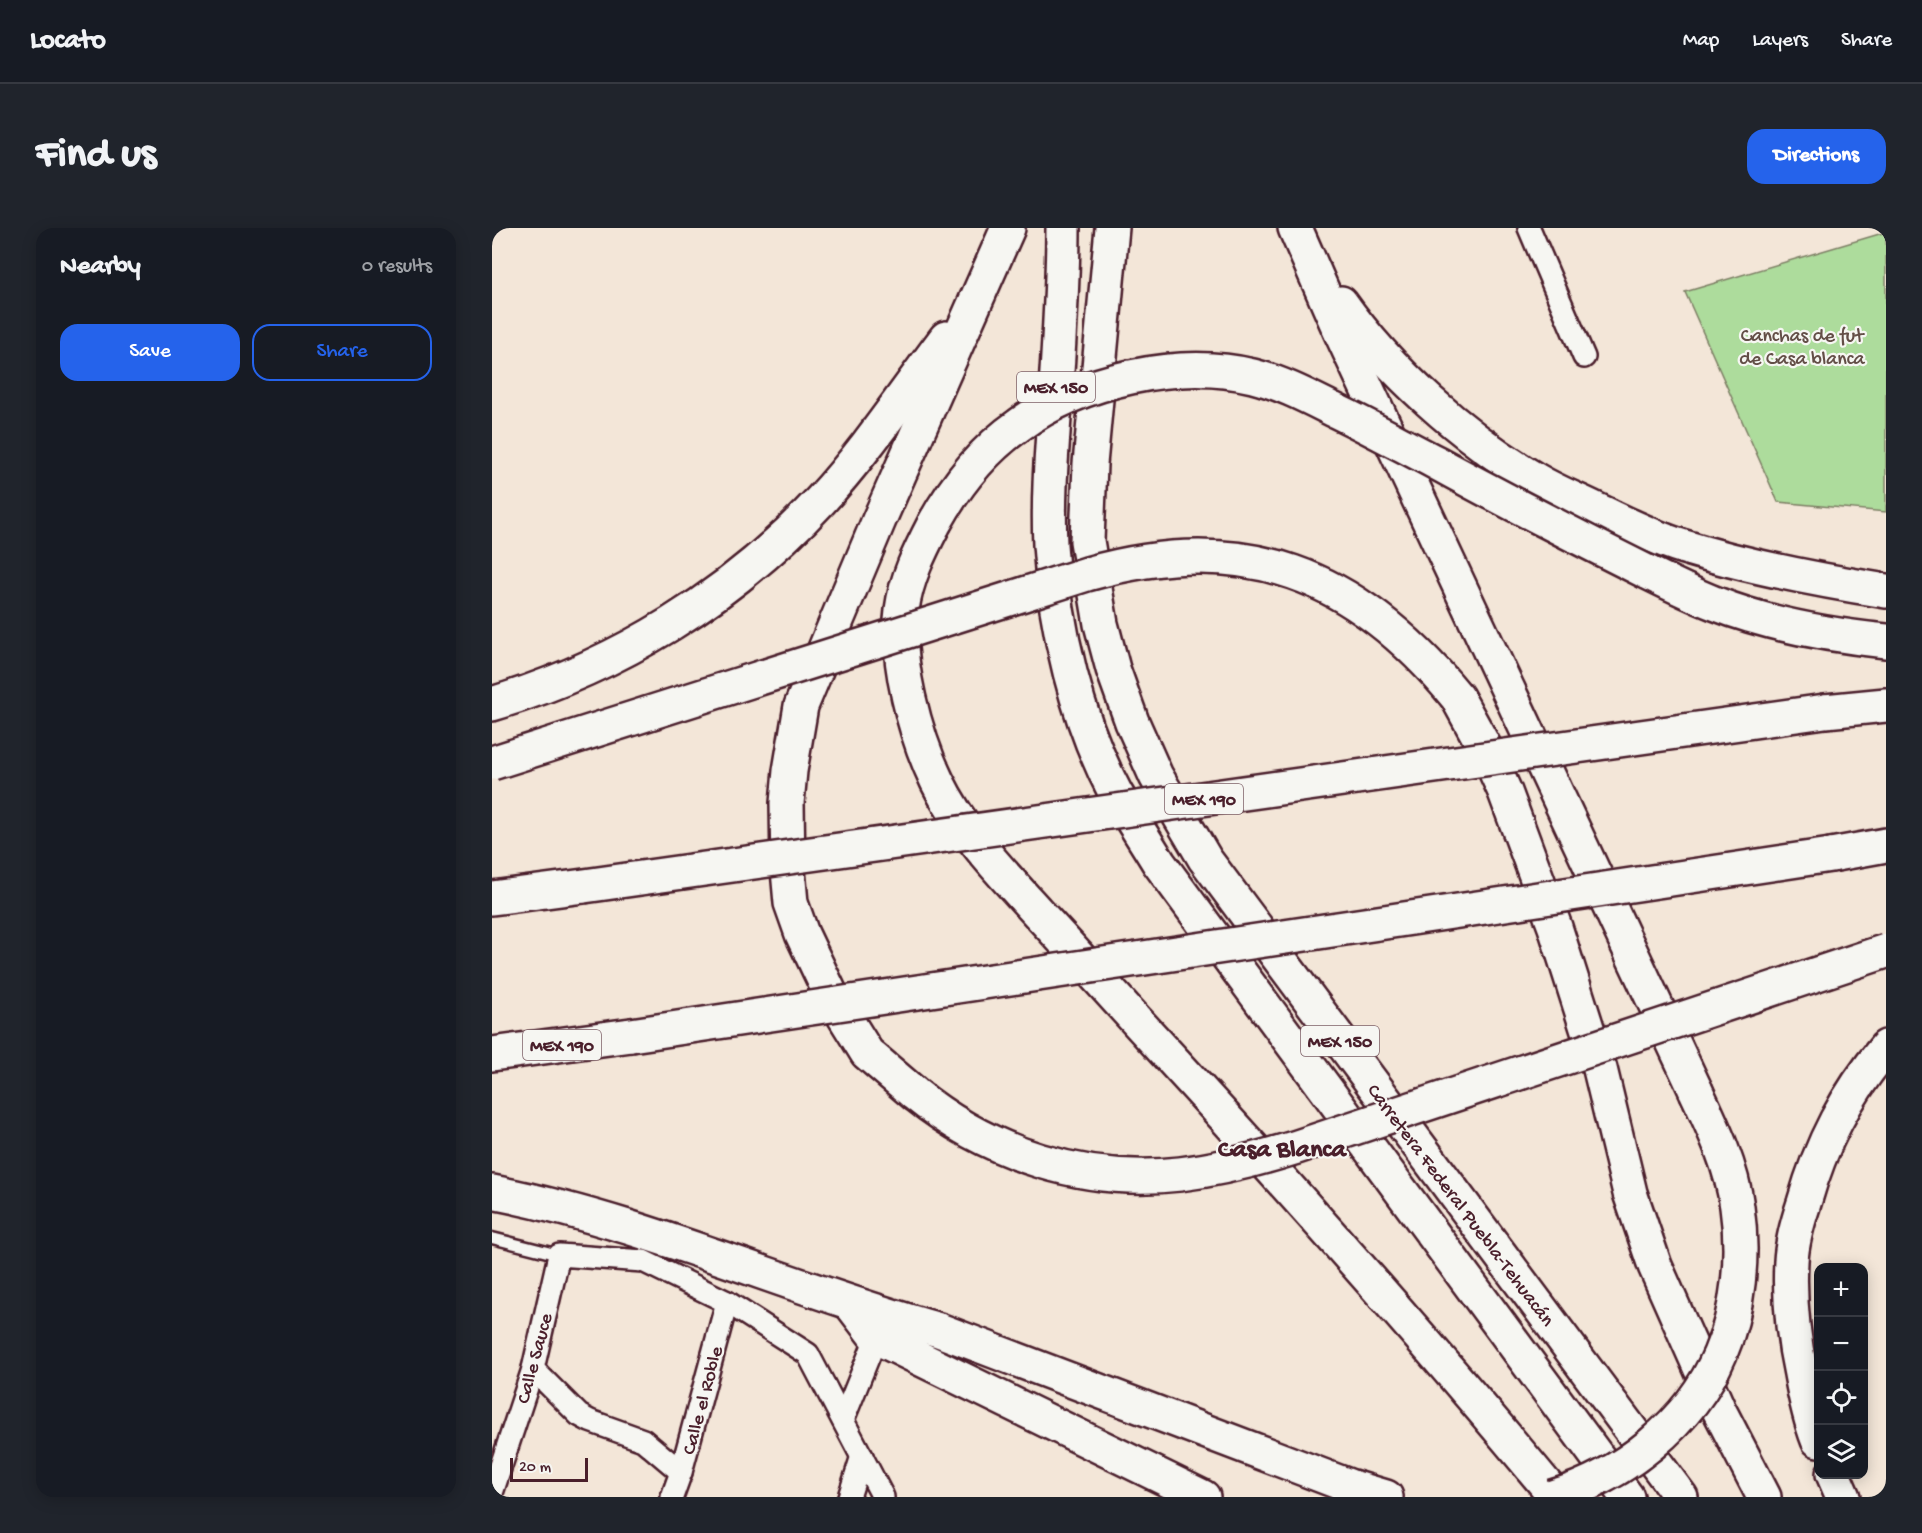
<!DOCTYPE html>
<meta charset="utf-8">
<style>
:root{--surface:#171b24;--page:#20242c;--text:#f1f3f6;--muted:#9ea1a6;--line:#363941;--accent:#2563eb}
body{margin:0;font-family:"Gochi Hand",sans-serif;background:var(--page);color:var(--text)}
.controls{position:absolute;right:18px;bottom:18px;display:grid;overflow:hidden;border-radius:12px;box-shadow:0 3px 15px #0003}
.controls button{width:54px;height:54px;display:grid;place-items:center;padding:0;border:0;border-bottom:2px solid var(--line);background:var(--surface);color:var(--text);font:30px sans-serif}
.scale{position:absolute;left:18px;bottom:15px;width:78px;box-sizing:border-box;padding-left:6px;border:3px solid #4a1f2b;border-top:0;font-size:16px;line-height:21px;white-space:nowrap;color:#4a1f2b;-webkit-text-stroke:4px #f6f6f2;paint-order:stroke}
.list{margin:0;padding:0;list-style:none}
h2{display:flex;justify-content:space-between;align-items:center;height:78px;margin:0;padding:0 24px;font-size:26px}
h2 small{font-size:20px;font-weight:400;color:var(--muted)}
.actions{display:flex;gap:12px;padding:18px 24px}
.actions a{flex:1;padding:14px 0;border:2px solid var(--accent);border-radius:18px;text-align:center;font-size:21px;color:var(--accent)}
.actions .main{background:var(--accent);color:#fff}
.icon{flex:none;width:33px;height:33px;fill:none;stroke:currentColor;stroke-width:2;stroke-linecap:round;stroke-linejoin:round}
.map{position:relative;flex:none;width:1394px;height:1269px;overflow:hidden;border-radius:18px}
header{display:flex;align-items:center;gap:36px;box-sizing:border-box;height:84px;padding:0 30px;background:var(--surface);border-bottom:2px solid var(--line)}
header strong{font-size:28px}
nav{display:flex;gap:33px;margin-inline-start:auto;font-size:21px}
.intro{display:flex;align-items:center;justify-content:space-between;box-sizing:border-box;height:144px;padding:0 36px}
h1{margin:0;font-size:42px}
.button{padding:15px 27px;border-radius:18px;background:var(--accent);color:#fff;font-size:21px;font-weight:700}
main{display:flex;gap:36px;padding:0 36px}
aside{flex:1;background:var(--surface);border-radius:18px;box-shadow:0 3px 15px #0003}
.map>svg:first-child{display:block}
.green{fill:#addc9c;stroke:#7c7e64;stroke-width:1.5}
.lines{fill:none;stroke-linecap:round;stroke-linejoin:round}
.service-casing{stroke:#4a1f2b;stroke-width:15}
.minor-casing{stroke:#4a1f2b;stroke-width:26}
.primary-casing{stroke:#4a1f2b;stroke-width:38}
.trunk-casing{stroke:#4a1f2b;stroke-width:38}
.service{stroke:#f6f6f2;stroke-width:10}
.minor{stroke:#f6f6f2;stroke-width:21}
.primary{stroke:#f6f6f2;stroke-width:33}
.trunk{stroke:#f6f6f2;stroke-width:33}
.trunk-bridge-casing{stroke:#4a1f2b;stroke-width:38;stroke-linecap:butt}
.trunk-bridge{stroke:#f6f6f2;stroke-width:33}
.labels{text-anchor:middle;stroke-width:4.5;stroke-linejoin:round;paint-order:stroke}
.shield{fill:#f6f6f2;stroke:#7e6067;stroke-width:1.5}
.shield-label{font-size:18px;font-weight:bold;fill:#4a1f2b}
.park-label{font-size:20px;fill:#634e47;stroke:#f6f6f2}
.street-label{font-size:20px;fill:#4a1f2b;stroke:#f6f6f2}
.district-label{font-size:26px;font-weight:bold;fill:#4a1f2b;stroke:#f6f6f2}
</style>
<header>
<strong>Locato</strong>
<nav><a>Map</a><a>Layers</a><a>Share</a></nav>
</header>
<div class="intro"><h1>Find us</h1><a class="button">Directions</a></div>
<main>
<aside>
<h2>Nearby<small>0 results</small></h2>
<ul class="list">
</ul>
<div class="actions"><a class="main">Save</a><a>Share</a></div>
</aside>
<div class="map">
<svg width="1394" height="1269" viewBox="0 0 1394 1269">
<rect width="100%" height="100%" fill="#f3e6d8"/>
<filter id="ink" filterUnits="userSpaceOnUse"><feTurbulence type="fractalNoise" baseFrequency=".0167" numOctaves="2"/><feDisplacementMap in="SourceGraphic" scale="12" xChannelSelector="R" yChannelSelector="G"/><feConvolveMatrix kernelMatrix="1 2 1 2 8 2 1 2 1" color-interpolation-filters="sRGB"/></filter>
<g filter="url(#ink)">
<path class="green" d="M1394 4V284L1286 274 1193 64Z"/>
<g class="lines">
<g class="service-casing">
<path id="service" d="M0 1010 67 1027"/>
</g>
<g class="minor-casing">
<g id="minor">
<path d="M1037 0 1092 129"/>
<path d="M41 1141 87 1187 98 1193 151 1212 189 1244"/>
<path d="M351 1192 389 1098"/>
<path d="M0 1265 41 1141 67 1027 151 1033 235 1074 316 1126 391 1269"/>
<path d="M180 1269 189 1244 235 1074"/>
<path d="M357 1269 370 1228"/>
</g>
</g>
<g class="primary-casing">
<g id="primary">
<path d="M571 0C571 64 566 127 562 190 559 232 556 275 558 317 563 400 585 493 624 566 638 589 653 612 667 635L1135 1269"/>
<path d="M620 0 598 236 595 313 609 396 621 441 640 494 664 548 713 631 1189 1269"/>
<path d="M358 1075 384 1109 711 1269"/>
<path d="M1326 1212C1318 1191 1313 1168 1309 1146 1301 1109 1297 1070 1299 1033 1300 1013 1306 993 1312 975 1329 915 1354 867 1394 819"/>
<path d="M1341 1246 1351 1269"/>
</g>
</g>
<g class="trunk-casing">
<g id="trunk">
<path d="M803 0 848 103 1204 863"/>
<path d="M849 75C898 144 971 209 1044 252 1064 264 1085 272 1105 282 1133 295 1160 309 1189 318 1256 339 1325 352 1394 363"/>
<path d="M442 296C428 323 414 351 410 382 403 433 423 507 445 553 470 605 511 646 549 688 588 730 626 773 665 815 801 963 936 1114 1064 1269"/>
<path d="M1155 344C1177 355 1199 366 1222 375 1277 397 1336 407 1394 413"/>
<path d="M965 469 993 520 1013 564 1063 699 1108 841 1138 965 1163 1038 1227 1182 1272 1269"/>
<path d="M0 476C126 438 239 369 329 272 375 222 413 164 454 110"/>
<path d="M1333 483 1394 477"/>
<path d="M1339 627 1394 617"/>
<path d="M0 670 92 658"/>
<path d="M0 826 139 807"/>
<path d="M423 866 375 825 339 767 310 706 299 675 296 642 295 575 298 543 309 478 387 292 516 0"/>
<path d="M0 964C154 994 297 1060 447 1102L857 1258 894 1269"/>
</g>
</g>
<use href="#service" class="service"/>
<use href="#minor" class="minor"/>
<use href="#primary" class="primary"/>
<use href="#trunk" class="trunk"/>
<g class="trunk-bridge-casing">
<g id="trunk-bridge">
<path d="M442 296C463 258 491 222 527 197 588 152 687 130 761 148 789 155 814 168 840 181 876 198 910 217 945 235 1014 273 1085 309 1155 344"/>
<path d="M0 535 595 346C752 301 863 345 965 469"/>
<path d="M92 658 1333 483"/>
<path d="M139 807 1339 627"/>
<path d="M423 866C497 926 593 957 688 946 728 941 767 931 805 919L1394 723"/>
<path d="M1060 1269C1130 1249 1199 1195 1228 1126 1247 1082 1252 1026 1245 979 1240 939 1221 899 1204 863"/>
</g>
</g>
<use href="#trunk-bridge" class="trunk-bridge"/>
</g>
</g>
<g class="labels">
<g class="shield">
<rect x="525" y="144" width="78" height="30" rx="4.5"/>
<rect x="673" y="556" width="78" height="30" rx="4.5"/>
<rect x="809" y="798" width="78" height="30" rx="4.5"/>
<rect x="31" y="802" width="78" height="30" rx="4.5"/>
</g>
<g class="shield-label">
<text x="564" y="165">MEX 150</text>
<text x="712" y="577">MEX 190</text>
<text x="848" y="819">MEX 150</text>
<text x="70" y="823">MEX 190</text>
</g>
<g class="park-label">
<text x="1310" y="113">Canchas de fut<tspan x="1310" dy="23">de Casa blanca</tspan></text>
</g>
<g class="street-label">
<text transform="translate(970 976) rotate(53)" y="7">Carretera Federal Puebla-Tehuacán</text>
<text transform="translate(41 1130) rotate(-75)" y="7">Calle Sauce</text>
<text transform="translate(209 1172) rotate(-75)" y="7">Calle el Roble</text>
</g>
<g class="district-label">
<text x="790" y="928">Casa Blanca</text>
</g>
</g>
</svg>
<div class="controls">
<button>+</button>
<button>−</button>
<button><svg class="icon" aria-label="locate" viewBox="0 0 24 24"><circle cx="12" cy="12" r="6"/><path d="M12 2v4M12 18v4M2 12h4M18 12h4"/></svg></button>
<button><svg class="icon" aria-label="layers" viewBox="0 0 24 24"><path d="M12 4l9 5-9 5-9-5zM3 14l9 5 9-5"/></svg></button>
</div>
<div class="scale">20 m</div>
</div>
</main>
